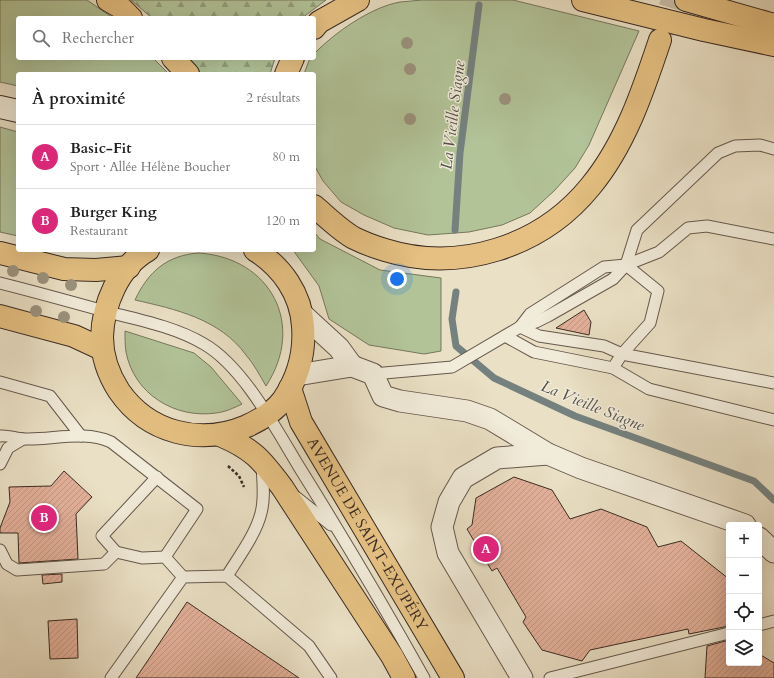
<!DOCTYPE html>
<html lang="fr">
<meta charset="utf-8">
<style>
:root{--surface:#fff;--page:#f2f2f2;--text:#222;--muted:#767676;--line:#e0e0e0;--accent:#db2777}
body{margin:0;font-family:Cardo,serif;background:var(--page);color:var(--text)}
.controls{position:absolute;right:12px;bottom:12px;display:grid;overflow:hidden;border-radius:4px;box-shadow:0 4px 16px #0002}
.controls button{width:36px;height:36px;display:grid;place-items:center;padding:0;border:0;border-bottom:1px solid var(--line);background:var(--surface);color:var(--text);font:20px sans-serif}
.you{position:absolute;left:397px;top:279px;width:14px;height:14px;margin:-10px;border:3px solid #fff;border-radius:50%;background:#1a73e8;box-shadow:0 0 0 6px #1a73e833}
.badge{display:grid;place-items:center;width:26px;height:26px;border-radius:50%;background:var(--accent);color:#fff;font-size:13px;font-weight:700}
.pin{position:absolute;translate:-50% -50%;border:2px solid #fff;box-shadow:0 1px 4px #0006}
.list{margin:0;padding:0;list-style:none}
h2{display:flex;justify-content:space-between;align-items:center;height:52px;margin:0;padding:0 16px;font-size:17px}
h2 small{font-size:13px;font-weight:400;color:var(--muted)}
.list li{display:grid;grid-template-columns:26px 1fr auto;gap:12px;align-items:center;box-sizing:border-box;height:64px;padding:0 16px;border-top:1px solid var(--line)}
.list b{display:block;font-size:15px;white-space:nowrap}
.list p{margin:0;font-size:13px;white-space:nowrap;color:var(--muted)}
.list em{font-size:13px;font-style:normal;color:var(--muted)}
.icon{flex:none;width:22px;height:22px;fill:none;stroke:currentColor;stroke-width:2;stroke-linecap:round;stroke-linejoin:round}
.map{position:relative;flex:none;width:774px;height:678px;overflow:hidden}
.search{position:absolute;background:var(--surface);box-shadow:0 4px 16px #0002;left:16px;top:16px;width:300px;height:44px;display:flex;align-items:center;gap:10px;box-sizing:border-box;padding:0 14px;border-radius:4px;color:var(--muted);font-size:15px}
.panel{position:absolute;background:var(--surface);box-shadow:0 4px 16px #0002;left:16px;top:72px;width:300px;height:180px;border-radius:4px}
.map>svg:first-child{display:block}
.green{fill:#b2c398;stroke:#76775e}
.forest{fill:url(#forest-firs);stroke:#76775e}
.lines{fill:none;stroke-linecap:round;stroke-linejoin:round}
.stream{stroke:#74817f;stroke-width:7}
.building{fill:url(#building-hatch);stroke:#3a2b23}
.highway-tunnel{stroke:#c7bca5;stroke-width:22;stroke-dasharray:22 11;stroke-linecap:butt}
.lane-casing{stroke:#66584c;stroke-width:13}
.street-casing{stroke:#66584c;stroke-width:23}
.secondary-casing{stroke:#3a2b23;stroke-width:24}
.primary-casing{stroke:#3a2b23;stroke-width:24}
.highway-casing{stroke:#3a2b23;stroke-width:24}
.path{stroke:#3a2b23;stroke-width:2.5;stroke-dasharray:3 2;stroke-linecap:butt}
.lane{stroke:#f1ebd9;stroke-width:11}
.street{stroke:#f1ebd9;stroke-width:21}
.secondary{stroke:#f1ebd9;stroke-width:22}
.primary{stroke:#e5c082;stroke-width:22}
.highway{stroke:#e5c082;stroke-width:22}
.tree{fill:#9a917c}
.labels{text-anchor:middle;stroke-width:3;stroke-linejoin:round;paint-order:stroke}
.street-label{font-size:15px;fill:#3a2b23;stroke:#f1ebd9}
.water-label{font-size:16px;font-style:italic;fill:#524f4a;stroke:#f1ebd9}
</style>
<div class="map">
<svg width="774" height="678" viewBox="0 0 774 678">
<defs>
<pattern id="forest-firs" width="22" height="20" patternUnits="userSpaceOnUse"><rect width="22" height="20" fill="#b2c398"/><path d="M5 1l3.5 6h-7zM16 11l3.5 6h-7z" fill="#929f7c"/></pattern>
<pattern id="building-hatch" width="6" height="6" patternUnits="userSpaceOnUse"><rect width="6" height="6" fill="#e4b19b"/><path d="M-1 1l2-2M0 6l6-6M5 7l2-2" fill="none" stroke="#c49885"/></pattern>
</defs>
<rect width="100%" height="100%" fill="#eae0c5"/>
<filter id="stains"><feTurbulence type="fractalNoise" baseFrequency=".005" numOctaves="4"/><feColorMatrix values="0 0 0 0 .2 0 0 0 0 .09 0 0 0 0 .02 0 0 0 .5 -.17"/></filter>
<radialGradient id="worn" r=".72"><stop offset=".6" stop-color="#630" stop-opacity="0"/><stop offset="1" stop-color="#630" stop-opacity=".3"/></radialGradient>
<g class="green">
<path d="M0 0H87L113 18H18V58H153L169 74H18V86L0 82Z"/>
<path d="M422 0H513L639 31 589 145 575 168 554 191 530 213 502 225 469 232 428 235 394 228 364 215 341 202 323 181 314 165V74H304L310 58H314V54C334 33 371 7 400 2 407 1 415 1 422 0Z"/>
<path d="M0 127 18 132V236L0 232Z"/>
<path d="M314 232 320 239 380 270 441 278V351L424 354 369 345 329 319 319 286 293 250H314Z"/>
<path d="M199 253C271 258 306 325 266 386 260 376 254 364 246 355 220 319 175 309 135 300 148 272 167 255 199 253Z"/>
<path d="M125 331 194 353 211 367 242 404C234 408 225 412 216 413 175 419 134 394 126 352 125 345 125 338 125 331Z"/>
</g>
<g class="forest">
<path d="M131 0H326L302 18H152Z"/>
<path d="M188 58H275L270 74H201Z"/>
</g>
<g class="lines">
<g class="stream">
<path d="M455 230 460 153 479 5"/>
<path d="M456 292 452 319 456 346 494 378 575 416 754 481 774 500"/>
</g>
</g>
<g class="building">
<path d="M584 310 591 322 589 335 556 328Z"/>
<path d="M64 471 92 497 76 514 78 559 19 563 18 533H0V528L10 502 9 487 51 486Z"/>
<path d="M514 477 552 490 570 519 601 509 647 527 658 547 681 541 729 579V626L689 634 688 629 590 650 582 661 542 650 523 622 526 617 497 568 492 571 467 529 472 525 476 498Z"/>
<path d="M62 574V582L43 584 42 575Z"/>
<path d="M187 602 299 678H136Z"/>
<path d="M77 619 78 658 50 659 48 621Z"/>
<path d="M729 640V663H759V654L774 663V678H705L707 646Z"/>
</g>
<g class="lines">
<path class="highway-tunnel" d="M660 39 672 0"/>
<g class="lane-casing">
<g id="lane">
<path d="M0 283C36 292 72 302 108 312 140 320 175 327 204 344 244 367 277 431 301 470 344 539 385 608 424 678"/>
<path d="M520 327 530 314 604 267 626 265 659 252 688 228 707 226 774 239"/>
<path d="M520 327 539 336 604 346 622 354 774 383"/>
<path d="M505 336 534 352 613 368 649 389 774 420"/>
<path d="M613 368 622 354 650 323 658 291 626 265"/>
<path d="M373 374 452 367 520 327 536 322 548 316 613 279 626 265 637 230 718 153 735 146 760 145 774 149"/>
<path d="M0 382 50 396 81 436"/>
<path d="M0 436C9 435 16 439 25 439 53 440 84 430 111 442L197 509 165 557 183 577"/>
<path d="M0 464 8 448 23 439"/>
<path d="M157 477 102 536 116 552 142 558 165 557"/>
<path d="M296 497 331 525"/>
<path d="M0 550 7 564 17 570 104 564 116 552"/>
<path d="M227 576C238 558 256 534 261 513 265 498 263 482 262 467"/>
<path d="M759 625 774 621"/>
<path d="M111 678 183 577 227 576 309 646 331 678"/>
<path d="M550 678 729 633"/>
</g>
</g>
<g class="street-casing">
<g id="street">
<path d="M302 314 339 348 352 366"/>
<path d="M352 366 373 374 383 396 400 401 467 411 490 419 548 454 581 468 745 525"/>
<path d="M297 375 352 366"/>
<path d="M759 538 774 552"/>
<path d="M522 678 448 553 442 527 449 502 463 478 497 458 548 454"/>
</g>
</g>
<g class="secondary-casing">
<path id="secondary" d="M0 107 18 111"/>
</g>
<g class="primary-casing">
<g id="primary">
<path d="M148 250C118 267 103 305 102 337 102 357 108 374 119 391 148 433 200 446 247 426 260 420 274 412 283 400 298 378 305 352 303 326 301 294 282 267 255 250"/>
<path d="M0 253 64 269 96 270 129 267"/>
<path d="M0 316 74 336 102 349"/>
<path id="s1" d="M290 388 301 422 453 678"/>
<path d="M220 435C253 449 261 459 282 487L392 656 404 678"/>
</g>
</g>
<g class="highway-casing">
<g id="highway">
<path d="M108 0 120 7 131 18"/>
<path d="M583 0 704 30 774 45"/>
<path d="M686 0 774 25"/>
<path d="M314 28 319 22 358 0"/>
<path d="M173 58 188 74"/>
<path d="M286 74 293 58"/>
<path d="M314 206C327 217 340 230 354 238 364 243 375 247 385 250 459 273 541 247 590 187 625 145 643 91 660 40"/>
</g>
</g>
<path class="path" d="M228 466 239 476 244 487"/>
<use href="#lane" class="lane"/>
<use href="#street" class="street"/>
<use href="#secondary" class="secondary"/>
<use href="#primary" class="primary"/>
<use href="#highway" class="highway"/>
</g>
<g class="tree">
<circle cx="407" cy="43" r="6"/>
<circle cx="410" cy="69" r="6"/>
<circle cx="505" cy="99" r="6"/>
<circle cx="410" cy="119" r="6"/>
<circle cx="13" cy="271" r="6"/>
<circle cx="43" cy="278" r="6"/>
<circle cx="71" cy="285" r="6"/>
<circle cx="36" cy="311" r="6"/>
<circle cx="64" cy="317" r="6"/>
</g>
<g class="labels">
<g class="street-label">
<text dy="5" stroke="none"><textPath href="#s1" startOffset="166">AVENUE DE SAINT-EXUPÉRY</textPath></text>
</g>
<g class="water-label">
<text transform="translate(452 115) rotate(-83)" y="6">La Vieille Siagne</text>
<text transform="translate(593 405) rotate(22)" y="6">La Vieille Siagne</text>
</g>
</g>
<rect width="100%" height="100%" filter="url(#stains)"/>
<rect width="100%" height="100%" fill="url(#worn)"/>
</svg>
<div class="controls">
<button>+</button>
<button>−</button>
<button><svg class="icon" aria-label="locate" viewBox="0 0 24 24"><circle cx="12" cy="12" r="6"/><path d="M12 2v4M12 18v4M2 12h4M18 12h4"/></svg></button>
<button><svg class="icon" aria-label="layers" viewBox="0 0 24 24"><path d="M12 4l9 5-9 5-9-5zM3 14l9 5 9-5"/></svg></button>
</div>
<div class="you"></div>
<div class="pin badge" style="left:486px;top:549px">A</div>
<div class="pin badge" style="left:44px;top:518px">B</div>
<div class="search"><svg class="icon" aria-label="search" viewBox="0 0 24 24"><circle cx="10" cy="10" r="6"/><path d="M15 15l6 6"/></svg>Rechercher</div>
<section class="panel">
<h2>À proximité<small>2 résultats</small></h2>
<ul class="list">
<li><span class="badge">A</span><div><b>Basic-Fit</b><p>Sport · Allée Hélène Boucher</p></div><em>80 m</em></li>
<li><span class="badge">B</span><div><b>Burger King</b><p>Restaurant</p></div><em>120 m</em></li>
</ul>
</section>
</div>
